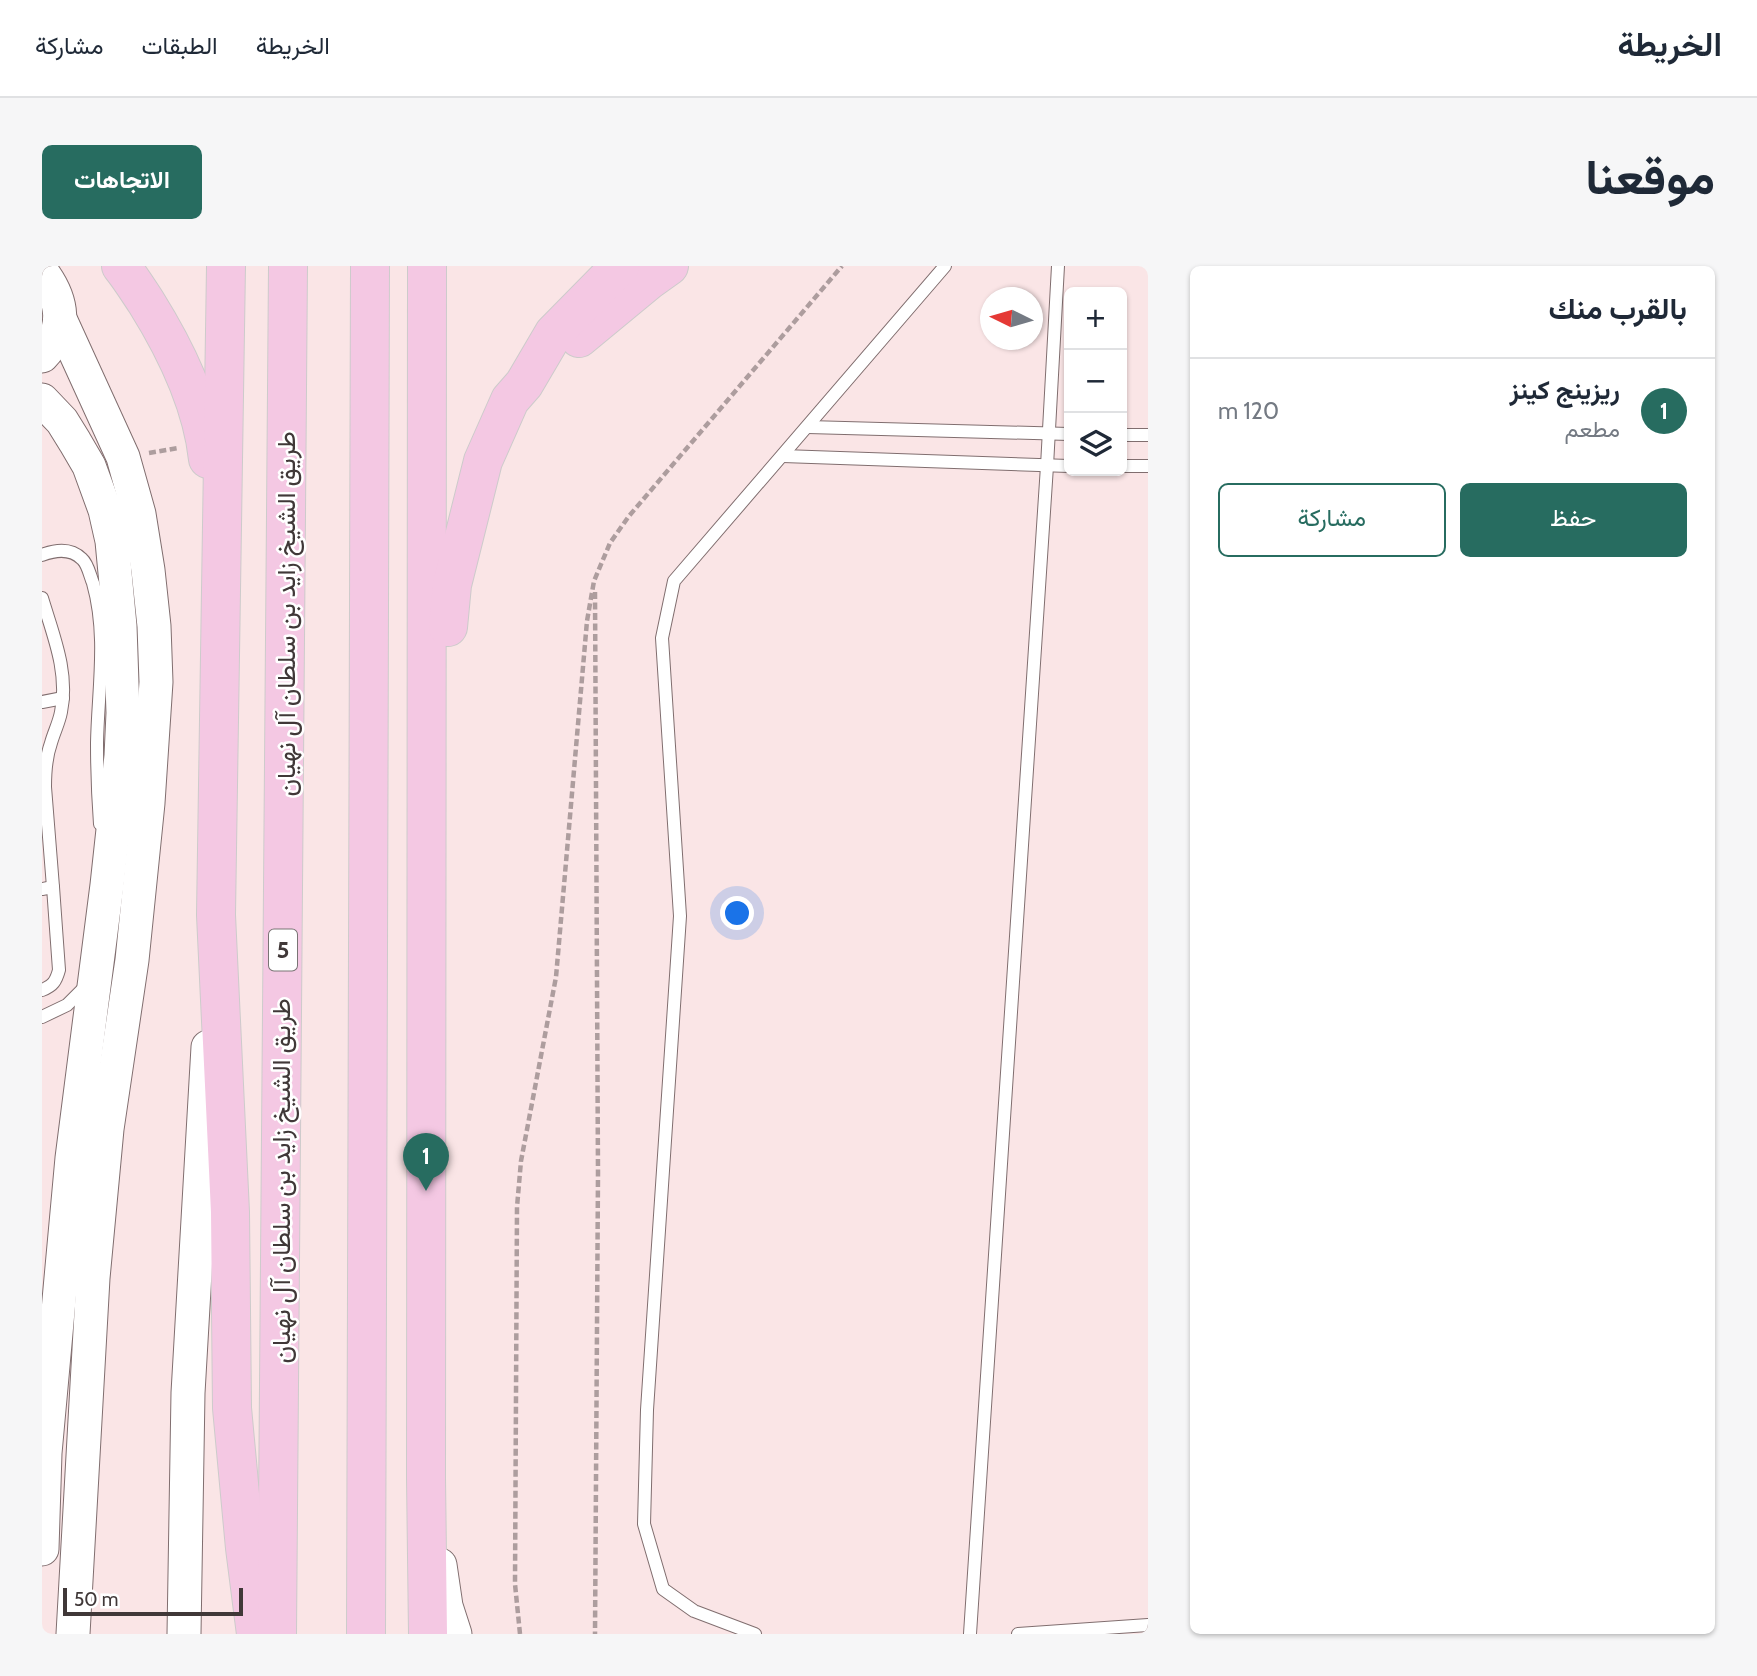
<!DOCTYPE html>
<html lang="ar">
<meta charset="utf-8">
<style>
:root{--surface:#fff;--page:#f6f6f7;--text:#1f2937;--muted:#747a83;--line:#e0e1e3;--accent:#276c60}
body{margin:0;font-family:Cabin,Vazirmatn,sans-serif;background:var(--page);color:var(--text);direction:rtl}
.controls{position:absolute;right:21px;top:21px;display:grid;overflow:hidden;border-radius:10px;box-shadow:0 2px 5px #0004}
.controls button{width:63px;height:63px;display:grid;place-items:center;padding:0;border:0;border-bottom:2px solid var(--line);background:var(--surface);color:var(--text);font:35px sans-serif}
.compass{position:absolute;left:938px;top:21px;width:63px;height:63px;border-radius:50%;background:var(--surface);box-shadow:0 2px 5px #0004;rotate:275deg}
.scale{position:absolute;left:21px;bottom:18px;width:180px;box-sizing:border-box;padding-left:7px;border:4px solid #403838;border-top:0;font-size:19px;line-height:24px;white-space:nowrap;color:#403838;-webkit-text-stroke:5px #fff;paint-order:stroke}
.you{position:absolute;left:696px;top:648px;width:24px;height:24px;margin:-18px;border:5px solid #fff;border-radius:50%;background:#1a73e8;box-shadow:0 0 0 10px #1a73e833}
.badge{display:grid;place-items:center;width:46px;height:46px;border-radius:50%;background:var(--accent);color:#fff;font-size:23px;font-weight:700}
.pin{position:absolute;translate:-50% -58px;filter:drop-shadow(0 2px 4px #0008)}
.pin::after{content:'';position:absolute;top:37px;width:24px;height:21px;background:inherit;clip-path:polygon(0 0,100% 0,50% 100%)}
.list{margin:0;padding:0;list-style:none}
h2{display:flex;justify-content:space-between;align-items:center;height:91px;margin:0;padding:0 28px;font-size:30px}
h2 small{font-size:23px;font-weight:400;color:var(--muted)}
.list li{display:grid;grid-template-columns:46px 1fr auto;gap:21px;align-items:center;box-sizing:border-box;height:105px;padding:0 28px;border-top:2px solid var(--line)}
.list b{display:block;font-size:26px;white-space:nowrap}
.list p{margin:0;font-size:23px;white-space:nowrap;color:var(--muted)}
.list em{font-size:23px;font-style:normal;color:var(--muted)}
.actions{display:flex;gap:14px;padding:21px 28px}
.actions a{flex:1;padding:16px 0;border:2px solid var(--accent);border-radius:10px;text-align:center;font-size:24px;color:var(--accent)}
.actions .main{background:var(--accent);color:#fff}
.icon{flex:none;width:38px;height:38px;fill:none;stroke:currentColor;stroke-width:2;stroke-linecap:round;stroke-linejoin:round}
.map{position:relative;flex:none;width:1106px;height:1368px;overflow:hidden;direction:ltr;border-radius:10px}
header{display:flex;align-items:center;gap:42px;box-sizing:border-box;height:98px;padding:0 35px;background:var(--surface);border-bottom:2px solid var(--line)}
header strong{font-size:33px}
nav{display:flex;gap:38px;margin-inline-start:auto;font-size:24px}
.intro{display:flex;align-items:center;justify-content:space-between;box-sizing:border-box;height:168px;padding:0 42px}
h1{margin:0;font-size:49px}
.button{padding:18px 32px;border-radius:10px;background:var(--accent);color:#fff;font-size:24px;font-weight:700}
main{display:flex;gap:42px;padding:0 42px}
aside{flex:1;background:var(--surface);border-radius:10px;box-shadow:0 2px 5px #0004}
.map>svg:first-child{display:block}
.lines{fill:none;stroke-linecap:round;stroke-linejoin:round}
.lane-casing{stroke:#806e6f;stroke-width:14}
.secondary-casing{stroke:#806e6f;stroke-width:35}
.highway-casing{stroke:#cdcbcb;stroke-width:40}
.path{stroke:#ad9d9e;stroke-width:4.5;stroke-dasharray:7 3.5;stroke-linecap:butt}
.lane{stroke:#fff;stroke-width:12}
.secondary{stroke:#fff;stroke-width:33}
.highway{stroke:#f4c8e3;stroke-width:38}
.labels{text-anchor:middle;stroke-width:5;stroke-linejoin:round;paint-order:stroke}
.shield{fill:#fff;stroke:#797474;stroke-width:2}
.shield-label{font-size:24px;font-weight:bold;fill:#403838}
.street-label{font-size:26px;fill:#403838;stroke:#fff}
</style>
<header>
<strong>الخريطة</strong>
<nav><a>الخريطة</a><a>الطبقات</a><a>مشاركة</a></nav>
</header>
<div class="intro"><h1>موقعنا</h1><a class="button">الاتجاهات</a></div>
<main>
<aside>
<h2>بالقرب منك<small></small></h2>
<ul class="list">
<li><span class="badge">1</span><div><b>ريزينج كينز</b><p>مطعم</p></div><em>120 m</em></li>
</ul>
<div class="actions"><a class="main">حفظ</a><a>مشاركة</a></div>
</aside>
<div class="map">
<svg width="1106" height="1368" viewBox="0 0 1106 1368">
<rect width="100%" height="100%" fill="#fae5e6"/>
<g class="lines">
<g class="lane-casing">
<g id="lane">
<path d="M766 161 1027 168"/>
<path d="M1080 169H1106"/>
<path d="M741 190 1027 200"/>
<path d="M1080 200H1106"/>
<path d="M0 289C13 284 29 282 40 293 46 298 48 310 51 317 66 370 56 424 55 477 55 504 56 531 58 558"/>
<path d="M0 332C11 369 27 406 19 446 17 457 12 466 9 477 4 491 3 506 3 521L11 621"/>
<path d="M0 436 21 432"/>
<path d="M0 623 11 621 17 704C14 715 11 720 0 724"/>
<path d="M0 751 25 739 43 721"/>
<path d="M713 1368 652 1345 621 1323 602 1258 605 1144 638 650 620 372 632 315 903 0"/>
<path d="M928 1368 1005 200 1016 0"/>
<path d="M976 1368 1106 1359"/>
</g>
</g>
<g class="secondary-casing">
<g id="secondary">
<path d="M0 6C21 34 26 63 0 90"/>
<path d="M18 53 81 191 97 248 106 304 112 360 114 416 106 537 90 694 65 863 51 1012 31 1368"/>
<path d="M0 134 20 155 33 176 47 200 63 244 70 275 78 360 81 447 79 490 65 619 30 892 3 1187 0 1283"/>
<path d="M398 1299 404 1340 413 1368"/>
<path d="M142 1368 146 1127 166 781"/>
</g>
</g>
<g class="highway-casing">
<g id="highway">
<path d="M79 0C88 11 96 24 104 36 134 84 160 137 166 193"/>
<path d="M184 0 174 649 188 946 190 1142 203 1282 214 1368"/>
<path d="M385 0 384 1212 386 1368"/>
<path d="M537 72 606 15 627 0"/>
<path d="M406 361 410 319 441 195 468 134 482 118 512 67 578 0"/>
<path d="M235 1368 246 0"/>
<path d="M324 1368 328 0"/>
</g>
</g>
<g class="path">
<path d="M107 187 136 182"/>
<path d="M553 326 556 907 553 1368"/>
<path d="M478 1368 473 1318 475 941 479 895 514 711 545 355 552 315 568 277 587 250 800 0"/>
</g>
<use href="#lane" class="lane"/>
<use href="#secondary" class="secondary"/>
<use href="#highway" class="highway"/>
</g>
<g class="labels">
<rect class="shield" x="227" y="663.5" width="28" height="41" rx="5"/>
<g class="shield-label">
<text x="241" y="692">5</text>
</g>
<g class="street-label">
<text transform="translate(244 348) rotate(-90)" y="9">طريق الشيخ زايد بن سلطان آل نهيان</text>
<text transform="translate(239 915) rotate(-90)" y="9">طريق الشيخ زايد بن سلطان آل نهيان</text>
</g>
</g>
</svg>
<div class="controls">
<button>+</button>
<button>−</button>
<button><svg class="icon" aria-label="layers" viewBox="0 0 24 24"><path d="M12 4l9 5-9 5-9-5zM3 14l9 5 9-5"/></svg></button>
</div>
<svg class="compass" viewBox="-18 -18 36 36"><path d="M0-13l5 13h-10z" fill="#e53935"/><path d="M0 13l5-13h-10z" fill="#747a83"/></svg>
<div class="scale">50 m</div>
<div class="you"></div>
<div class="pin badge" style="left:384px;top:925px">1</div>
</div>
</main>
